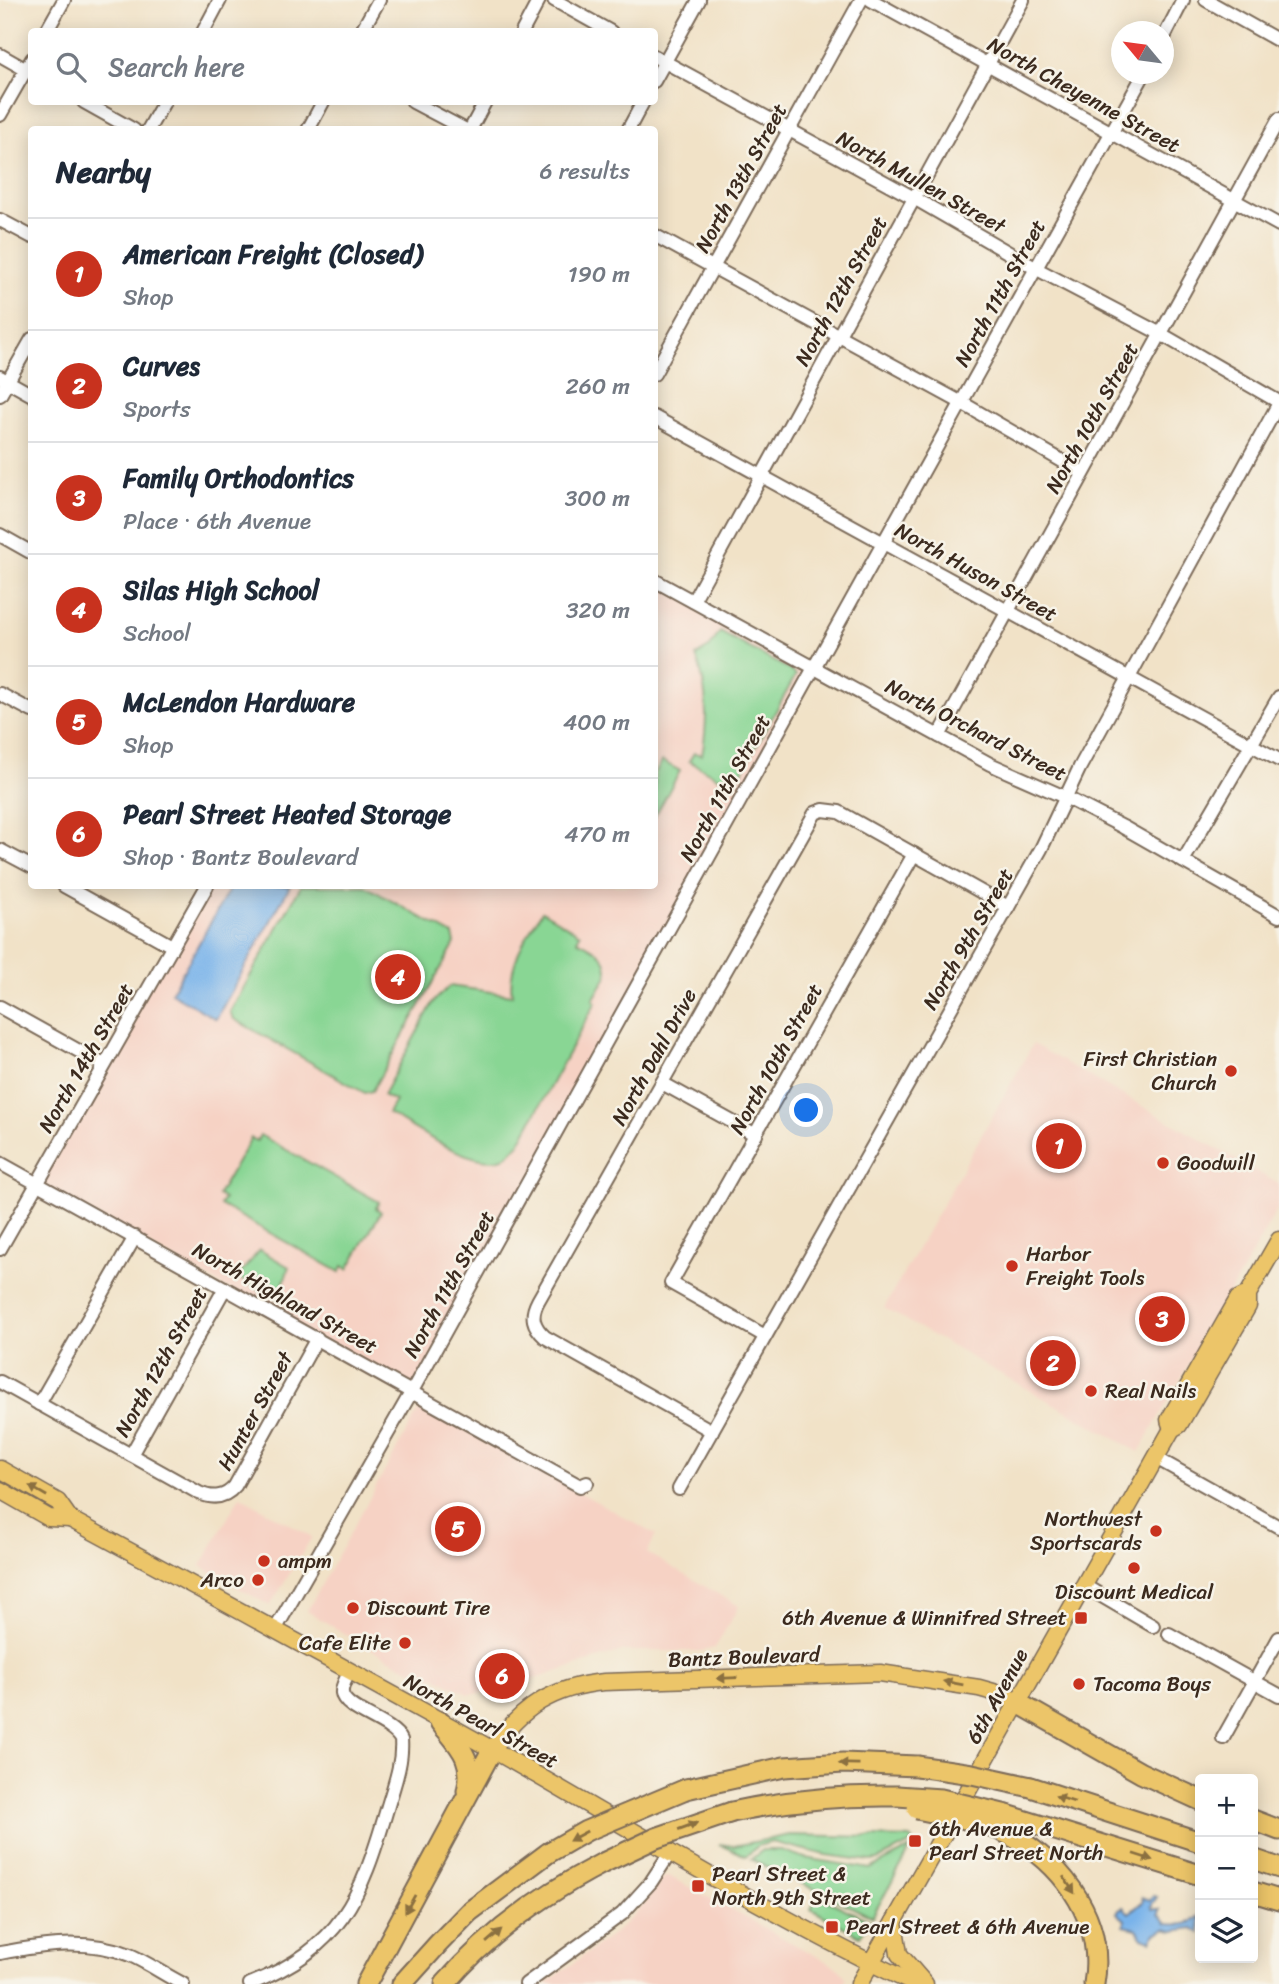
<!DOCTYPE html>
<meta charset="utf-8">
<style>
:root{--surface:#fff;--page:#f6f6f7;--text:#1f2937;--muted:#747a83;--line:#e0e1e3;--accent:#c8321e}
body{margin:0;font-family:Sriracha,sans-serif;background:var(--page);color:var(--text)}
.controls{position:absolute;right:21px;bottom:21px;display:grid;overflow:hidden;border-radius:7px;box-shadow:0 4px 18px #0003}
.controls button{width:63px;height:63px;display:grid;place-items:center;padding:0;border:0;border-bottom:2px solid var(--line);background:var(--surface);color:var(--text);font:35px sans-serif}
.compass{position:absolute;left:1111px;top:21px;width:63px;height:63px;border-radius:50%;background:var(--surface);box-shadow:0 4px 18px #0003;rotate:299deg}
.you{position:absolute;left:807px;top:1111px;width:24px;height:24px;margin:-18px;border:5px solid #fff;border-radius:50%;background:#1a73e8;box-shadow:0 0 0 10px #1a73e833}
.badge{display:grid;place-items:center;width:46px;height:46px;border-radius:50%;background:var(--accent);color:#fff;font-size:23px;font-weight:700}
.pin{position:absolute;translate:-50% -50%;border:4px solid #fff;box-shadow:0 2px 7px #0006}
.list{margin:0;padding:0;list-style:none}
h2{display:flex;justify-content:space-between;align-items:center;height:91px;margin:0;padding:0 28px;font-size:30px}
h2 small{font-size:23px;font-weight:400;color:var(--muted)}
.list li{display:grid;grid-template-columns:46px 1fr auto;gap:21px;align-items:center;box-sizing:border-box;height:112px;padding:0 28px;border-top:2px solid var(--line)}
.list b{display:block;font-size:26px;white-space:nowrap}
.list p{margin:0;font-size:23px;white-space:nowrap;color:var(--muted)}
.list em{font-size:23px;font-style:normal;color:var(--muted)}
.icon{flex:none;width:38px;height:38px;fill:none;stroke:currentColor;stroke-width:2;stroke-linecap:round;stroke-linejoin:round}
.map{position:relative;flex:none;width:1279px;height:1984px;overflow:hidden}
.search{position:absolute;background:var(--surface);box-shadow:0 4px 18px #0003;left:28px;top:28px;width:630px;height:77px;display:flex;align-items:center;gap:18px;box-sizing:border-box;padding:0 24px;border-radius:7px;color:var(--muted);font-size:26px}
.panel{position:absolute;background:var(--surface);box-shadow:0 4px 18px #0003;left:28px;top:126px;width:630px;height:763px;border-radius:7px}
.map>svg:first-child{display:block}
.built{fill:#f6d2c4}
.green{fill:#89d694;stroke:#628059;stroke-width:2}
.water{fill:#79b3ea;stroke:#5a6e84;stroke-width:2}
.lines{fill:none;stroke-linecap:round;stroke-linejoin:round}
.minor-casing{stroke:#7b6a59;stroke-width:16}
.major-casing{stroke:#7b6a59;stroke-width:19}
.highway-casing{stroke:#7b6a59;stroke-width:23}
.minor{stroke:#fff;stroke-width:12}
.major{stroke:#ecc569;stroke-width:16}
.highway{stroke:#ecc569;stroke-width:19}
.highway-bridge-casing{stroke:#7b6a59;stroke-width:23;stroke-linecap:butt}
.highway-bridge{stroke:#ecc569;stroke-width:19}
.oneway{fill:#8b7040}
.poi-dot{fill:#c8321e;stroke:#f7f3e8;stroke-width:2.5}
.labels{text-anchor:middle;stroke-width:5;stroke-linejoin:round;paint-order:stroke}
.street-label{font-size:21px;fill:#3b2a1e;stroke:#f7f3e8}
.poi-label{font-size:21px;fill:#3b2a1e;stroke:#f7f3e8;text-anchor:start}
</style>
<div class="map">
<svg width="1279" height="1984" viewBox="0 0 1279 1984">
<rect width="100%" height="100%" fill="#f7f3e8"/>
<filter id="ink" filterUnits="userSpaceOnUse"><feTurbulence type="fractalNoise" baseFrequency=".0143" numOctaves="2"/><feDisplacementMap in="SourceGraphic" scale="14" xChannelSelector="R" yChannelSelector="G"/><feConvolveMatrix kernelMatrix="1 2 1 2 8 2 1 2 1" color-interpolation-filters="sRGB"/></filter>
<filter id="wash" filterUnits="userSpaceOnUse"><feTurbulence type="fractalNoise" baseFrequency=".00686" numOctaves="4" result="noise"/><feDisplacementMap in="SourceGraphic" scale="28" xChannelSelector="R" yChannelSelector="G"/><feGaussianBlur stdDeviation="1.57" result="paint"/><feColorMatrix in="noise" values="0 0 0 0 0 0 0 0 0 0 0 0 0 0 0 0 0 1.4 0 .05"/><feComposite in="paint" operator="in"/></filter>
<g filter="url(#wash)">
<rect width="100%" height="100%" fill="#f1e2c7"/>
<g class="built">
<path d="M655 580 814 668 412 1391 37 1183 207 886H654Z"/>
<path d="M1033 1044 1279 1184V1206L1139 1452 884 1308Z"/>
<path d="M422 1404 656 1535 647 1553 739 1606 715 1648 702 1651H622L497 1691 468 1694 433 1676 430 1680 369 1648 307 1611Z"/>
<path d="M240 1496 312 1537 270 1606 201 1566Z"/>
<path d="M669 1876 840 1969 846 1978 843 1984H545L616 1932 640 1909 663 1878Z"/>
</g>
<g class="green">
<path d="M720 632 792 671 796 675 734 786 689 761 694 753 702 755C708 722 708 687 696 656L709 648Z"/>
<path d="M662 761 680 771 655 816V774Z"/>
<path d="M301 886H365L453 935 455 943 372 1091 365 1093 234 1019 230 1012Z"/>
<path d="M542 911 580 934 577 940C594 949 609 954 607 976L593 1000 596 1002 519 1144C514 1149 509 1155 503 1158 474 1170 413 1127 388 1113L395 1101 383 1095 434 1001 450 986 512 995C507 965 527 935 542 911Z"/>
<path d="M260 1135 379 1202 376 1208 381 1212 348 1269 343 1266 340 1272 220 1205 224 1199 218 1195 251 1138 257 1141Z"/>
<path d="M260 1250 289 1267 278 1300 237 1277Z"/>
<path d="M790 1835 911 1838 914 1842 878 1860 871 1861 826 1855 772 1842 758 1846 746 1856 719 1844 734 1846Z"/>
<path d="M911 1848 872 1917 751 1859 763 1850H781L805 1858 870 1869Z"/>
<path d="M818 1896 870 1921 860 1936 811 1909Z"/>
</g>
<g class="water">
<path d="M231 886H290L216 1019 171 993Z"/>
<path d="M1153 1896 1157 1897 1152 1904V1909H1160L1159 1914 1167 1924C1182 1925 1188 1926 1199 1916L1200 1933 1193 1928 1173 1931 1165 1929 1155 1934 1151 1941 1143 1938 1137 1929 1124 1926 1125 1920 1117 1913 1119 1909 1123 1907 1129 1913 1143 1902 1142 1897 1150 1900Z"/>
</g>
</g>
<g filter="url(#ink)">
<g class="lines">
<g class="minor-casing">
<g id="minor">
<path d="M554 0 611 32"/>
<path d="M871 0 1279 225"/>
<path d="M1206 0 1279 41"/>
<path d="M46 32 64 0"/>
<path d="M203 32 220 0"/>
<path d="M361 32 379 0"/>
<path d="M522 32 539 0"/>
<path d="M1164 37 1183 0"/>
<path d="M0 55 30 72"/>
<path d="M654 56 914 198 1035 268 1161 334 1279 402"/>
<path d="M654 81 699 0"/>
<path d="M84 102 134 130"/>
<path d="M413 102 466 130"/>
<path d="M0 115 32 59"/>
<path d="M148 130 164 102"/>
<path d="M308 130 323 102"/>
<path d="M470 130 485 102"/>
<path d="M628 130 643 102"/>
<path d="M0 220 32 237"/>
<path d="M654 235 962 403 1083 473"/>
<path d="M654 374 861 0"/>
<path d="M0 377 32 395"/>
<path d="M0 395 32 339"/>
<path d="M654 417 1279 760"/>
<path d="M0 535 32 553"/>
<path d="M654 580 990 764 1067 798 1123 827 1279 916"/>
<path d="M693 601 1023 0"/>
<path d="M0 694 32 711"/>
<path d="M939 736 1279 119"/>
<path d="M0 850 32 867"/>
<path d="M1183 861 1279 697"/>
<path d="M64 886 172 946"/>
<path d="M0 1007 104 1065"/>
<path d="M662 1083 756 1135"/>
<path d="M0 1163 580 1486 587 1483"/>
<path d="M0 1249 207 886"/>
<path d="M765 1336 671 1283 914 854"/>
<path d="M0 1382 199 1493C213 1499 225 1498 235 1486L317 1338"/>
<path d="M39 1404 135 1237"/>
<path d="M712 1431 545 1337C533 1326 530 1316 538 1301L815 813 823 810 839 812 1008 907"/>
<path d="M131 1455 225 1288"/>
<path d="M1156 1458 1279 1527"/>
<path d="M679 1489 1041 849 1080 767 1279 403"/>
<path d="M1083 1585 1153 1626"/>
<path d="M275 1630 412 1391 1144 74"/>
<path d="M1169 1634 1279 1695"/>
<path d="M1223 1738 1279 1638"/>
<path d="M0 1953C42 1945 88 1938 130 1955 148 1963 165 1975 183 1984"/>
<path d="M250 1984C341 1948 361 1898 387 1809 393 1788 403 1763 401 1740 392 1721 344 1711 342 1693 341 1686 347 1678 349 1672"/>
<path d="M526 1984 622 1914 651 1882 670 1853"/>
</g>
</g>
<g class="major-casing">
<g id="major">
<path d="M1172 1429 1169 1420 1238 1299 1248 1294"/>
<path d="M0 1469 58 1502 70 1519C211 1595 353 1672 493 1750 633 1829 769 1916 915 1984"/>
<path d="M0 1490 49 1518 70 1519"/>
<path d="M492 1750C521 1707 553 1687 604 1682L880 1673 979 1688 1004 1695 1018 1703"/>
<path d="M894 1922 899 1954 925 1984"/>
<path d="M859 1984 1172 1429 1179 1425 1248 1306V1294L1279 1240"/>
</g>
</g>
<g class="highway-casing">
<g id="highway">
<path d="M1018 1703 1141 1773 1200 1800"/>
<path d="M440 1722C459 1746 475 1759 467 1791"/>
<path d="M1031 1787 1200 1842"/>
<path d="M686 1789 784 1767 843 1763 917 1766"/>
<path d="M732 1812C787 1800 840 1795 897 1796"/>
<path d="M1007 1815 1200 1875"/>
<path d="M1253 1820 1279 1830"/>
<path d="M997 1829C1057 1855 1106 1915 1094 1984"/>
<path d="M1253 1859 1279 1868"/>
<path d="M1253 1892 1279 1900"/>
<path d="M366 1984 492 1750"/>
<path d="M402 1984 438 1944 469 1912 548 1853"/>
<path d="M445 1984C489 1933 543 1894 603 1863"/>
</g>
</g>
<use href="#minor" class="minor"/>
<use href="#major" class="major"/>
<use href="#highway" class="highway"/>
<g class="highway-bridge-casing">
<g id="highway-bridge">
<path d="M917 1766 972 1774 1031 1787"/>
<path d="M897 1796 941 1799 1007 1815"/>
<path d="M917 1809 965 1819 997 1829"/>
<path d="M548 1853 586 1831 686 1789"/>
<path d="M603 1863 656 1838 732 1812"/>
</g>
</g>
<use href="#highway-bridge" class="highway-bridge"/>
</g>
<defs><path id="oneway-solid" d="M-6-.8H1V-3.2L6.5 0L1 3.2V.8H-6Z" transform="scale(1.75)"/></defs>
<g class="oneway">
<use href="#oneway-solid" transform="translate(38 1491) rotate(-150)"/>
<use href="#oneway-solid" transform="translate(727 1678) rotate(178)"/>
<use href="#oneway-solid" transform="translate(953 1683) rotate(-170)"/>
<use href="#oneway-solid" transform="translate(849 1764) rotate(-179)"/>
<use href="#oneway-solid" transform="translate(1065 1799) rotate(-162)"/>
<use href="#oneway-solid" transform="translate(688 1826) rotate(-20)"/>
<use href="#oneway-solid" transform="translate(578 1836) rotate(151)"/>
<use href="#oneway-solid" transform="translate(1143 1857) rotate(18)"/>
<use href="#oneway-solid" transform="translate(1069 1885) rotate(56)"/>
<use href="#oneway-solid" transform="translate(410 1904) rotate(119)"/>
<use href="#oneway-solid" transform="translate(494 1936) rotate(-41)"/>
</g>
</g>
<g class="poi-dot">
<circle cx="1231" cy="1071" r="7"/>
<circle cx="1163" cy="1163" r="7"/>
<circle cx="1012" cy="1266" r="7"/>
<circle cx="1091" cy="1391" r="7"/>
<circle cx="1156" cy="1531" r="7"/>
<circle cx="264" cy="1561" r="7"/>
<circle cx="1134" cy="1568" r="7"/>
<circle cx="258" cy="1580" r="7"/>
<circle cx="353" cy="1608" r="7"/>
<rect x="1074" y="1611" width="14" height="14" rx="3.5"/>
<circle cx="405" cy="1643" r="7"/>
<circle cx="1079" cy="1684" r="7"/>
<rect x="908" y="1834" width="14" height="14" rx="3.5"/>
<rect x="691" y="1879" width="14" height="14" rx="3.5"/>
<rect x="825" y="1920" width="14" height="14" rx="3.5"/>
</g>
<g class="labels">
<g class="street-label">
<text transform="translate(1084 95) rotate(29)" y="7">North Cheyenne Street</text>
<text transform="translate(741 178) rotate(-61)" y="7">North 13th Street</text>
<text transform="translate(921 182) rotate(29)" y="7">North Mullen Street</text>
<text transform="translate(841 291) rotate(-61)" y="7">North 12th Street</text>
<text transform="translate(1000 293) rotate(-61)" y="7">North 11th Street</text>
<text transform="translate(1092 418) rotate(-61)" y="7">North 10th Street</text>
<text transform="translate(976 572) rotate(29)" y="7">North Huson Street</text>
<text transform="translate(976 730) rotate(27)" y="7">North Orchard Street</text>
<text transform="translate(725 788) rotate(-61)" y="7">North 11th Street</text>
<text transform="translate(968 939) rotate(-60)" y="7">North 9th Street</text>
<text transform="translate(654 1057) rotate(-61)" y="7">North Dahl Drive</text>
<text transform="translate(86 1058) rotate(-60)" y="7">North 14th Street</text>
<text transform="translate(776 1059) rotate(-61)" y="7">North 10th Street</text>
<text transform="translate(449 1284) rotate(-61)" y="7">North 11th Street</text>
<text transform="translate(285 1298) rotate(29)" y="7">North Highland Street</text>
<text transform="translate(161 1362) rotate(-61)" y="7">North 12th Street</text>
<text transform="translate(255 1411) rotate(-61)" y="7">Hunter Street</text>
<text transform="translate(744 1657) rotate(-2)" y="7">Bantz Boulevard</text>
<text transform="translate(997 1696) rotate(-61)" y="7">6th Avenue</text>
<text transform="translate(481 1721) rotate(29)" y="7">North Pearl Street</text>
</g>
<g class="poi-label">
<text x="1217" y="1066" text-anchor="end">First Christian<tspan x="1217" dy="24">Church</tspan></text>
<text x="1177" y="1170">Goodwill</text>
<text x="1026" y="1261">Harbor<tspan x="1026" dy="24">Freight Tools</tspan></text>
<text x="1105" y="1398">Real Nails</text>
<text x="1142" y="1526" text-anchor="end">Northwest<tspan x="1142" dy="24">Sportscards</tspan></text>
<text x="278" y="1568">ampm</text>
<text x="244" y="1587" text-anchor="end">Arco</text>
<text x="1134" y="1599" text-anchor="middle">Discount Medical</text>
<text x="367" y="1615">Discount Tire</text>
<text x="1067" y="1625" text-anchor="end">6th Avenue &amp; Winnifred Street</text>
<text x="391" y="1650" text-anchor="end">Cafe Elite</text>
<text x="1093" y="1691">Tacoma Boys</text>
<text x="929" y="1836">6th Avenue &amp;<tspan x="929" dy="24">Pearl Street North</tspan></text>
<text x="712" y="1881">Pearl Street &amp;<tspan x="712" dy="24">North 9th Street</tspan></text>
<text x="846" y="1934">Pearl Street &amp; 6th Avenue</text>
</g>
</g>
</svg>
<div class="controls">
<button>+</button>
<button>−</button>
<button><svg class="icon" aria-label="layers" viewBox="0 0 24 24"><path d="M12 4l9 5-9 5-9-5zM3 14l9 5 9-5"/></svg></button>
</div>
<svg class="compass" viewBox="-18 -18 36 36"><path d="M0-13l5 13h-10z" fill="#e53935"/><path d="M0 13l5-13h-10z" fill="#747a83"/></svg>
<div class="you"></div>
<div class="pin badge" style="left:1059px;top:1146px">1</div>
<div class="pin badge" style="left:1053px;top:1363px">2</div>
<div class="pin badge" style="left:1162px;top:1319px">3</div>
<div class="pin badge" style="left:398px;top:977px">4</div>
<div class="pin badge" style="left:458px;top:1529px">5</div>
<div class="pin badge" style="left:502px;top:1676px">6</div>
<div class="search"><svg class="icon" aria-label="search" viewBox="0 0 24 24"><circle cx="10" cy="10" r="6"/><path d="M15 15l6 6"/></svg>Search here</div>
<section class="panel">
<h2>Nearby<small>6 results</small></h2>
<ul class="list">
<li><span class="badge">1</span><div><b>American Freight (Closed)</b><p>Shop</p></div><em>190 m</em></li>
<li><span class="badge">2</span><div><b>Curves</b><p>Sports</p></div><em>260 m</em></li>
<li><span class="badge">3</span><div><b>Family Orthodontics</b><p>Place · 6th Avenue</p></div><em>300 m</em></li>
<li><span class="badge">4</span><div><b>Silas High School</b><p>School</p></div><em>320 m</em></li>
<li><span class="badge">5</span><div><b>McLendon Hardware</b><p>Shop</p></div><em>400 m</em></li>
<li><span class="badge">6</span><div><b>Pearl Street Heated Storage</b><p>Shop · Bantz Boulevard</p></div><em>470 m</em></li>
</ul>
</section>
</div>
